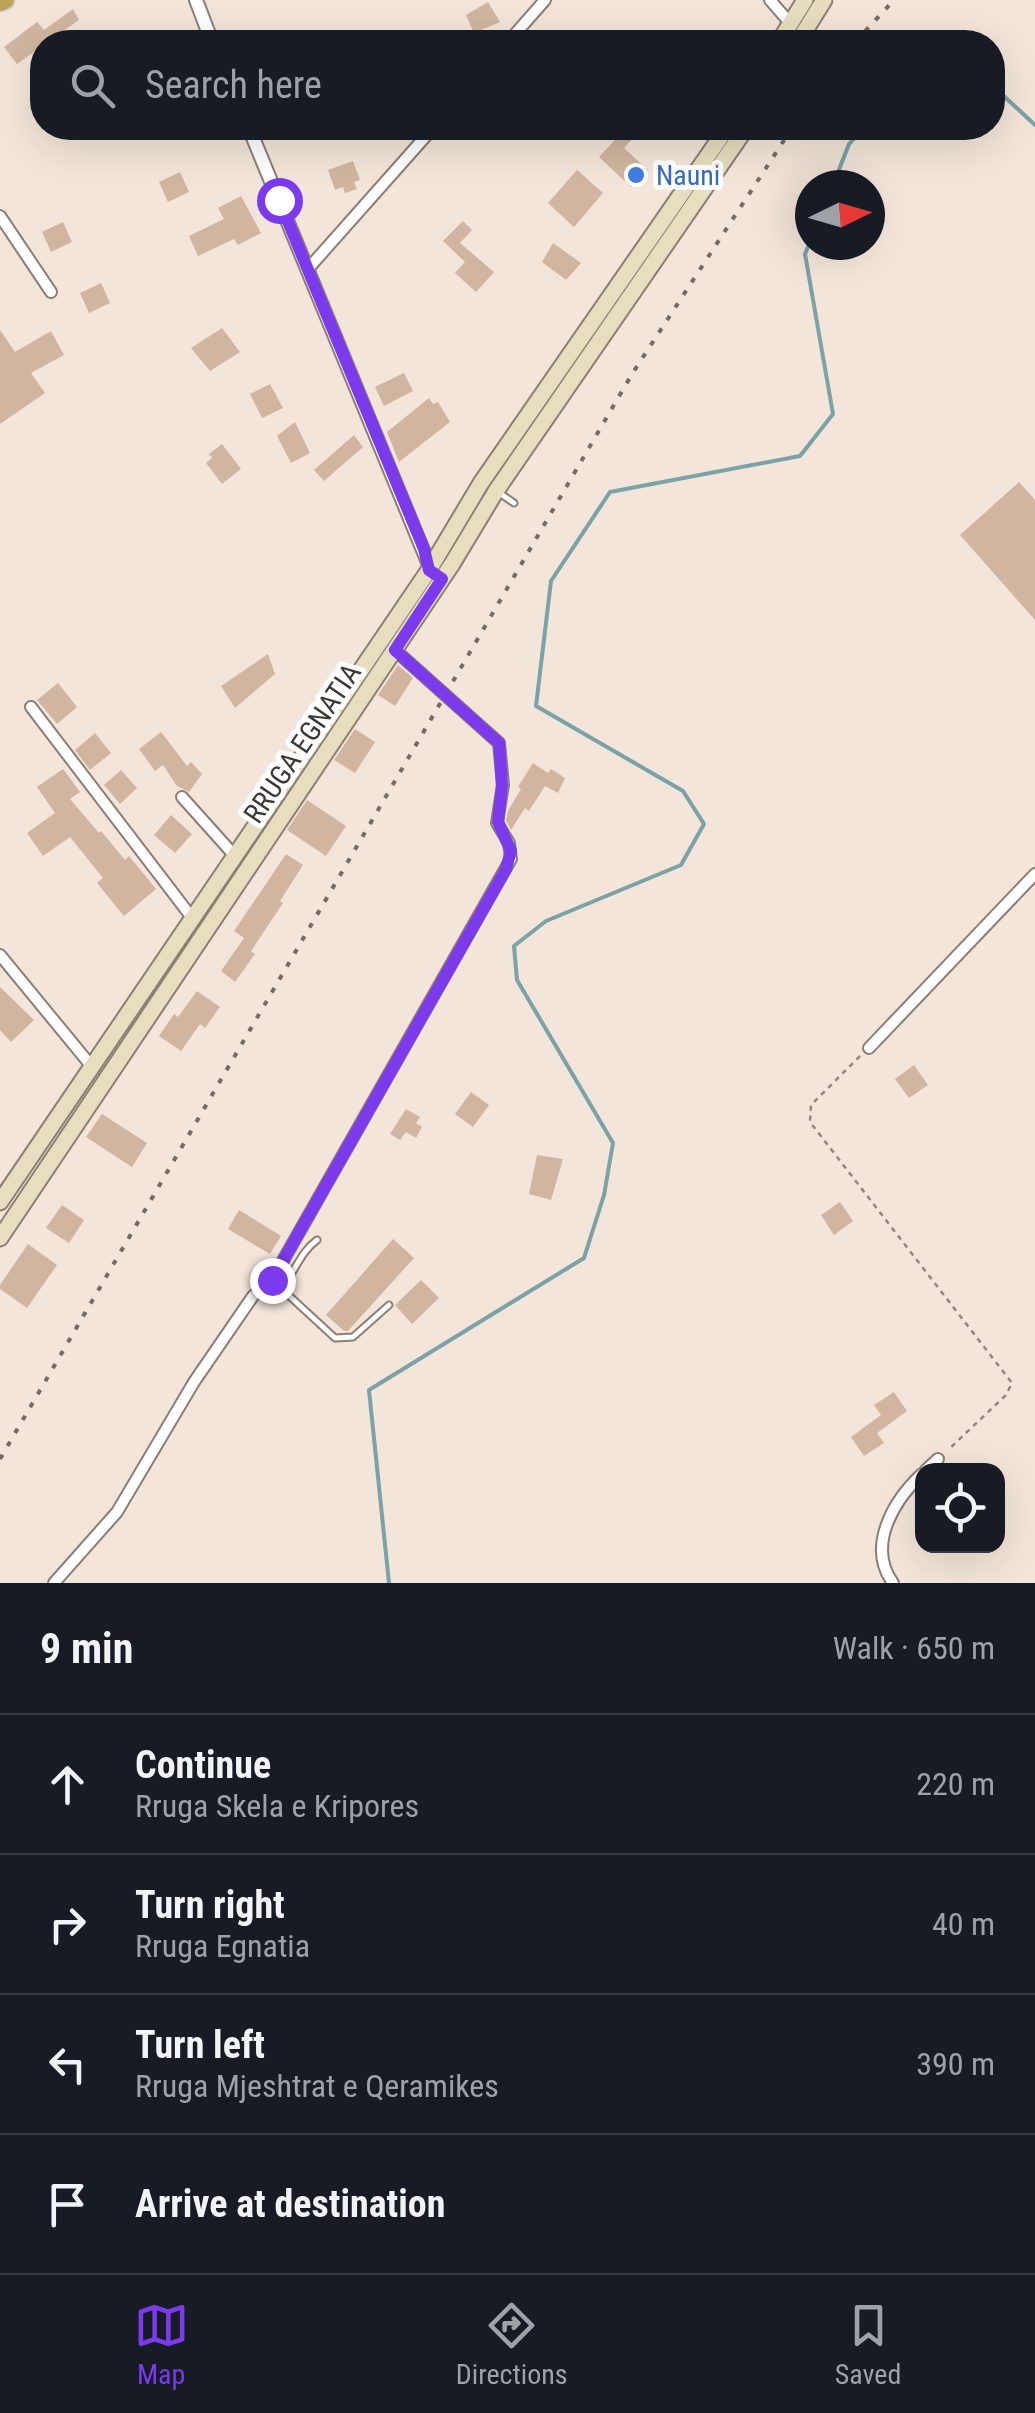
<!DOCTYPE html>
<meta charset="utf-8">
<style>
:root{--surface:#171b24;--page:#242831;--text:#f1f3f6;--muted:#9ea1a6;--line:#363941;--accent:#7c3aed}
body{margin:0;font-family:"Roboto Condensed",sans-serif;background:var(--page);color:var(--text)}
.controls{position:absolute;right:30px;bottom:30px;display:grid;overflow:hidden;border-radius:20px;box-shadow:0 10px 40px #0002}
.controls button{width:90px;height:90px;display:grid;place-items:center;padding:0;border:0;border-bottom:2px solid var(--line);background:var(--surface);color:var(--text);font:50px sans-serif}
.compass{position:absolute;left:795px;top:170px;width:90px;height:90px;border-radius:50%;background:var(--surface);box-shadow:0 10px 40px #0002;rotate:85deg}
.stop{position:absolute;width:30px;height:30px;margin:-22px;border:8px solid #7c3aed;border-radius:50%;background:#fff}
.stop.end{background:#7c3aed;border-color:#fff;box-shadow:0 2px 10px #0008}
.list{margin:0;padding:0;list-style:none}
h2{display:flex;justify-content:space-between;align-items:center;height:130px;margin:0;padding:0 40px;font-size:42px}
h2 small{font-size:32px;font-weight:400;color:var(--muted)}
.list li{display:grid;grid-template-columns:65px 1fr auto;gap:30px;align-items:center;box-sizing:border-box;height:140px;padding:0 40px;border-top:2px solid var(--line)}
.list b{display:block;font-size:38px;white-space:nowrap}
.list p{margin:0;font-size:32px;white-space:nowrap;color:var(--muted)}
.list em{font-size:32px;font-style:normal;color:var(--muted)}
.icon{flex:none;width:55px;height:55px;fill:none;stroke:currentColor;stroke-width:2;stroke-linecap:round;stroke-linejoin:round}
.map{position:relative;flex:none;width:1035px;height:1583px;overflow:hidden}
.search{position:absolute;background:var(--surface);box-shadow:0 10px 40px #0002;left:30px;right:30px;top:30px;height:110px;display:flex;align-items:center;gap:25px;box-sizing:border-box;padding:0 35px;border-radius:40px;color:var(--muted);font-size:38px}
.sheet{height:690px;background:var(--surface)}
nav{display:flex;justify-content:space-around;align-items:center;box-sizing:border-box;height:140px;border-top:2px solid var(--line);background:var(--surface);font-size:28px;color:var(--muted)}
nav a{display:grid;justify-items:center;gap:5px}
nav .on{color:var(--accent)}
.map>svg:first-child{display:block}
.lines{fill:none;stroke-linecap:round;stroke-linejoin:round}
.stream{stroke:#7ba2a6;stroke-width:4}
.building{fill:#d0b6a0}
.service-casing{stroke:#8b7f74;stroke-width:9}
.minor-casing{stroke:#8b7f74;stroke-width:14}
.tertiary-casing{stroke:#8b7f74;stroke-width:16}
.secondary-casing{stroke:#8b7f74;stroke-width:19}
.trunk-casing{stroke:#cdcbca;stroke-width:21}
.path{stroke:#91877f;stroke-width:2.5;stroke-dasharray:5 5;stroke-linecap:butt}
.service{stroke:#fff;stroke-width:5}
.minor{stroke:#fff;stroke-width:10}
.tertiary{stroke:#fff;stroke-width:12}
.secondary{stroke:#e7ddbf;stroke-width:15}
.trunk{stroke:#bea454;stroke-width:18}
.rail{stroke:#746b65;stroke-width:4;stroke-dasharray:5 10;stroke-linecap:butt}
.route{stroke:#7c3aed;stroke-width:12}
.shop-dot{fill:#3f7fe0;stroke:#fff;stroke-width:4}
.labels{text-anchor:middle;stroke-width:10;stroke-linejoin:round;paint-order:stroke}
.shop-label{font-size:28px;fill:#366cbe;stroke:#fff;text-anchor:start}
.street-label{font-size:28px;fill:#3e3834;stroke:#fff}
</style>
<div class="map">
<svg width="1035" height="1583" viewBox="0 0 1035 1583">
<rect width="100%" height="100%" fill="#f3e5d9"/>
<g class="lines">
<g class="stream">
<path d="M992 85 1035 125"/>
<path d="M833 185 849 144 864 128"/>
<path d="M389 1583 369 1390 584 1258 604 1195 613 1143 517 980 514 946 546 921 681 865 704 824 683 791 536 706 551 581 610 492 800 456 833 414 805 254 810 242"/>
</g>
</g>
<g class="building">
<path d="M488 2 500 22 474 33 466 15Z"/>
<path d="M73 9 79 20 17 64 4 47 37 22 44 30Z"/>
<path d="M626 128H642L624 148 648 170 631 187 599 157Z"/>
<path d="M353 161 360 180 354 182 357 189 345 193 343 187 335 190 328 170Z"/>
<path d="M577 170 603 193 574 227 548 203Z"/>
<path d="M180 172 189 192 168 202 159 182Z"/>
<path d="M241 196 261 233 238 245 234 239 198 256 189 236 224 219 218 208Z"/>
<path d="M463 221 472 230 460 243 494 272 476 292 455 273 465 262 443 241Z"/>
<path d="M63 222 72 242 51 252 42 232Z"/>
<path d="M553 243 581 263 566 280 542 262Z"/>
<path d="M101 283 110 303 89 313 80 293Z"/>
<path d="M222 328 240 352 210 371 191 348Z"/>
<path d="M0 330 15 352 51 331 64 355 31 373 45 393 0 424Z"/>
<path d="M404 373 413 391 384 406 375 387Z"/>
<path d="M270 384 283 408 262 418 250 394Z"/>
<path d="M429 398 433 404 438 402 450 422 399 462 387 432Z"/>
<path d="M295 422 310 453 291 463 277 436Z"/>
<path d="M354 435 363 447 324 481 314 470Z"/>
<path d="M222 444 241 469 222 484 206 463 212 458 209 454Z"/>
<path d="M1019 482 1035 500V620L960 535Z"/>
<path d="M268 654 275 674 235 708 221 686Z"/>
<path d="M398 665 413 678 395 706 378 695Z"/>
<path d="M58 683 77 707 57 724 37 700Z"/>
<path d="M355 729 375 742 355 773 334 760Z"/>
<path d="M161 732 187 766 191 762 202 774 189 792 177 786 163 765 155 771 139 749Z"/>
<path d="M95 733 111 753 90 770 75 750Z"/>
<path d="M533 763 548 773 551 769 565 778 558 793 545 786 529 811 525 808 511 830 506 821 508 811 521 789 518 787Z"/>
<path d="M63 769 80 792 70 799 99 833 101 831 125 860 129 856 156 889 124 916 97 883 103 878 70 837 43 856 27 833 55 813 37 787Z"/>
<path d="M121 770 137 788 120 804 104 785Z"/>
<path d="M307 800 346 826 326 856 287 830Z"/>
<path d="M171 815 192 834 175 853 154 835Z"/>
<path d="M286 854 303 865 280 901 283 903 251 951 255 954 235 982 221 971 244 938 234 931Z"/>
<path d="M0 987 34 1020 11 1042 0 1030Z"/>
<path d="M197 991 220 1007 205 1028 200 1024 181 1051 159 1036 174 1014 178 1017Z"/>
<path d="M914 1065 928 1085 909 1098 895 1079Z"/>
<path d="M471 1092 489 1105 473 1127 455 1114Z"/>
<path d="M406 1109 420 1117 416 1123 422 1127 416 1138 406 1132 400 1140 390 1134Z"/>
<path d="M102 1114 147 1143 132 1167 86 1137Z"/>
<path d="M537 1155 563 1159 551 1200 529 1194Z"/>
<path d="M840 1202 853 1221 834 1235 821 1215Z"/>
<path d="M62 1205 84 1220 69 1243 46 1228Z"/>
<path d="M239 1210 281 1236 270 1254 228 1229Z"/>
<path d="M393 1239 414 1258 348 1331H344L326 1315Z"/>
<path d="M28 1244 57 1265 27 1308 0 1289V1285Z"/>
<path d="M421 1280 439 1298 412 1324 395 1305Z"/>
<path d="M894 1392 907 1411 877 1433 884 1443 864 1456 851 1437 881 1415 874 1405Z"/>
</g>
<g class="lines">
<g class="service-casing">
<g id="service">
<path d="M498 492 514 503"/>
<path d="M272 1280 335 1338 353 1337 389 1305"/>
<path d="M280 1289C295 1274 299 1253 317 1240"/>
</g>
</g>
<g class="minor-casing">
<g id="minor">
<path d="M770 0 790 23"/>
<path d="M508 42 545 0"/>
<path d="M0 216 51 292"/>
<path d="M307 270 433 128"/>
<path d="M31 707 193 919"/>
<path d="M182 797 234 855"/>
<path d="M0 955 93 1068"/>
<path d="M869 1048 1035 874"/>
<path d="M926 1470 938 1459"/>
<path d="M54 1583 117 1512 194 1382 253 1296 272 1280 511 859 509 843 497 823 503 785 499 743 395 650"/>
<path d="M893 1583C866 1546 894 1500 922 1474"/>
</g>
</g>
<g class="tertiary-casing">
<g id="tertiary">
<path d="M196 0 212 42"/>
<path d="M249 128 432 572"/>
</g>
</g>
<g class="secondary-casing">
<g id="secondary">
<path d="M779 42 805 0"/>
<path d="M798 42 824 0"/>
<path d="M0 1202 429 570 481 483 727 128"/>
<path d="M0 1238 452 564 496 491 746 128"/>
</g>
</g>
<g class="trunk-casing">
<path id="trunk" d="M0 2 5 0"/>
</g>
<path class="path" d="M860 1056 811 1105 810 1122 1012 1383 1006 1395 948 1450"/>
<use href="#service" class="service"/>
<use href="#minor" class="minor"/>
<use href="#tertiary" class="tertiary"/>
<use href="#secondary" class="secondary"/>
<use href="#trunk" class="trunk"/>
<g class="rail">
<path d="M855 42 894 0"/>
<path d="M0 1459 632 374 792 128"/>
</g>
</g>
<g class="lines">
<path class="route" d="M272 1280 506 869 511 851 498 822 502 785 499 743 395 650 442 579 429 570 424 549 279 200"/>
</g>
<circle class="shop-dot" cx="636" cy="175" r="10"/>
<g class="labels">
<g class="shop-label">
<text x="656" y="185">Nauni</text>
</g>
<g class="street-label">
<text transform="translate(302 743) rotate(-56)" y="10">RRUGA EGNATIA</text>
</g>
</g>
</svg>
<div class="controls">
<button><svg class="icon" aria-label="locate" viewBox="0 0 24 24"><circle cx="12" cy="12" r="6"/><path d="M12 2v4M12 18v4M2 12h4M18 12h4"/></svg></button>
</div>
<svg class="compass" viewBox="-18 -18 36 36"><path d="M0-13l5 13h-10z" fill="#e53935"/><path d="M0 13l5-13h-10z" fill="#9ea1a6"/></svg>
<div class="stop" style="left:279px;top:200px"></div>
<div class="stop end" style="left:272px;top:1280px"></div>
<div class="search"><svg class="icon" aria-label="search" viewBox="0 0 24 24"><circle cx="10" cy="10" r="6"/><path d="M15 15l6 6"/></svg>Search here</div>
</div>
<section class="sheet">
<h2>9 min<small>Walk · 650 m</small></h2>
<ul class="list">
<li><svg class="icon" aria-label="ahead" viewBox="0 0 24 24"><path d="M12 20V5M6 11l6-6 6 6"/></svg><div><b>Continue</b><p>Rruga Skela e Kripores</p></div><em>220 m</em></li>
<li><svg class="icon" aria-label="right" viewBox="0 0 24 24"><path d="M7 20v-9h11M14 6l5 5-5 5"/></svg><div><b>Turn right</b><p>Rruga Egnatia</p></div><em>40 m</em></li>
<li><svg class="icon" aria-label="left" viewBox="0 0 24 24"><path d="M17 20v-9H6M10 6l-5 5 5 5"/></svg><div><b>Turn left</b><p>Rruga Mjeshtrat e Qeramikes</p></div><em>390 m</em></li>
<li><svg class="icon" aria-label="arrive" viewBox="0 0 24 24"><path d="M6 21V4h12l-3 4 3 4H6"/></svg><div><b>Arrive at destination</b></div></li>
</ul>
</section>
<nav>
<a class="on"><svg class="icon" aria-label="map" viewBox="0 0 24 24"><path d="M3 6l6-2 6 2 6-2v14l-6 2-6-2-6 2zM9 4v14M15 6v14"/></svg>Map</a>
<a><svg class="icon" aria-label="directions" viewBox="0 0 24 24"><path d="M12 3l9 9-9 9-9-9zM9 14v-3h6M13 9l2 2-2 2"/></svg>Directions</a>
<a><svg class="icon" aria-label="saved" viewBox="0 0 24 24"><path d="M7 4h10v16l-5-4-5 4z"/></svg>Saved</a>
</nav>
